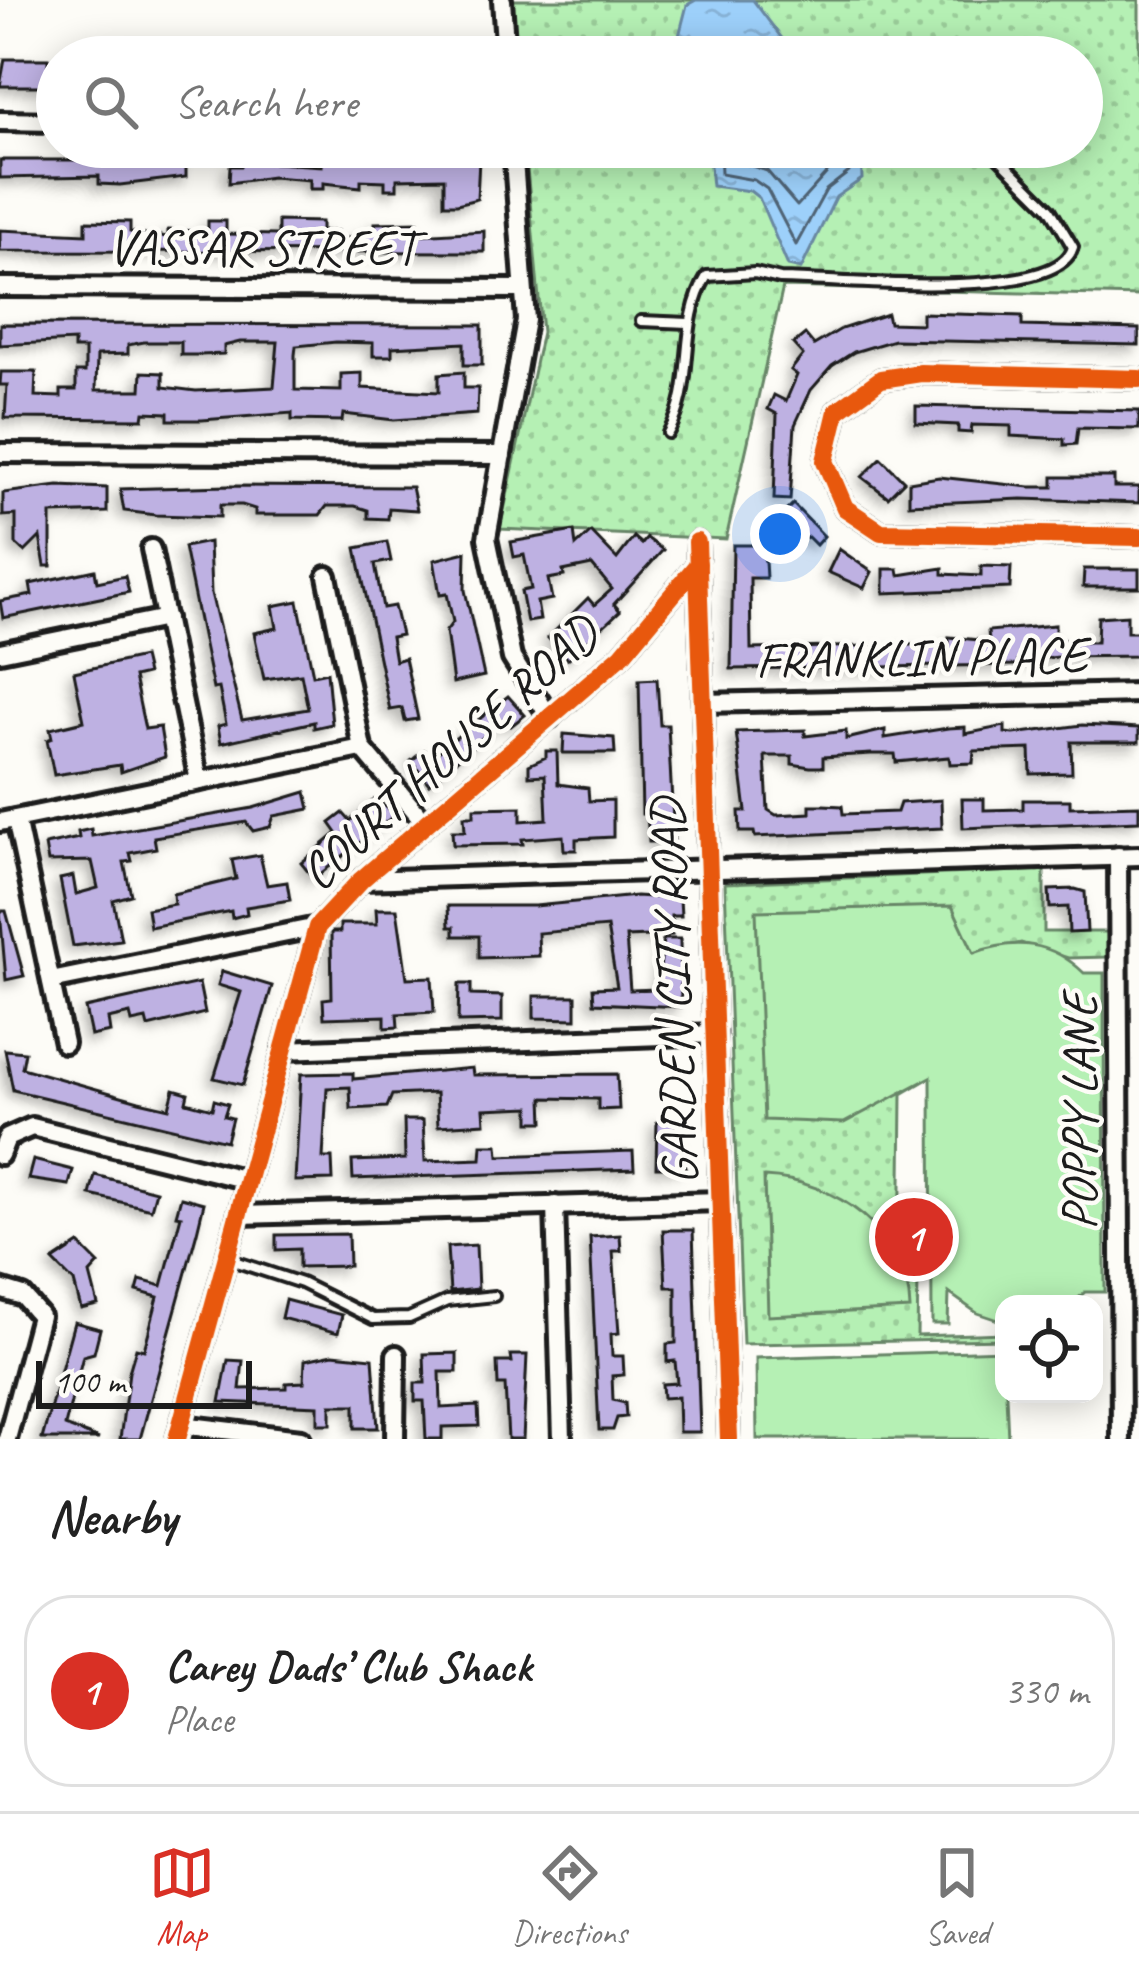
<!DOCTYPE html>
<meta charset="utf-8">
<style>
:root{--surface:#fff;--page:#f2f2f2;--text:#222;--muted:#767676;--line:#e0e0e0;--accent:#d93025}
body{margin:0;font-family:Caveat,sans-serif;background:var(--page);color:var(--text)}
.controls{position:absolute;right:36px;bottom:36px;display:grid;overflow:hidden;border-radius:24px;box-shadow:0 6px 30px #0003}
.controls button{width:108px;height:108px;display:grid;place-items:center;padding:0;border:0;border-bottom:3px solid var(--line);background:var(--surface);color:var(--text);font:60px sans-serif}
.scale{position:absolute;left:36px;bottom:30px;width:216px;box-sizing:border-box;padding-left:12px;border:6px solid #1c1c1c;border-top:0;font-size:33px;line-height:42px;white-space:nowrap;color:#1c1c1c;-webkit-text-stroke:9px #fdfcf7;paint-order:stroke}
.you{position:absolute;left:780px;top:534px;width:42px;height:42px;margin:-30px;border:9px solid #fff;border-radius:50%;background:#1a73e8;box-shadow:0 0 0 18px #1a73e833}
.badge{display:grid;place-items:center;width:78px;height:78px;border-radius:50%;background:var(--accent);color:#fff;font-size:39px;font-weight:700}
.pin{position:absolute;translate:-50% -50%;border:6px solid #fff;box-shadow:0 3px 12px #0006}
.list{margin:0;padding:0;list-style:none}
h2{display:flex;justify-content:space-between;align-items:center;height:156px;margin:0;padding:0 48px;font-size:51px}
h2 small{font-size:39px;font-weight:400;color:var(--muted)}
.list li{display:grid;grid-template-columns:78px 1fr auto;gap:36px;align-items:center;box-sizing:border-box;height:192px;margin:0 24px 24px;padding:0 24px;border:3px solid var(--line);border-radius:48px}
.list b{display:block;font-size:45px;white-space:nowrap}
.list p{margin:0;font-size:39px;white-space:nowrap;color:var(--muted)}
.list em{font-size:39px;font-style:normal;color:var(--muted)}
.icon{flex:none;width:66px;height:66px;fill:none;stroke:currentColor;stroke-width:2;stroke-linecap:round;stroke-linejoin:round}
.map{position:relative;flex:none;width:1139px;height:1439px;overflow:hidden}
.search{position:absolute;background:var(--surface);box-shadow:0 6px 30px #0003;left:36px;right:36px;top:36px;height:132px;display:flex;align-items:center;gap:30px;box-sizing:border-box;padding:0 42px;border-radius:66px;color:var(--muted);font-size:45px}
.sheet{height:372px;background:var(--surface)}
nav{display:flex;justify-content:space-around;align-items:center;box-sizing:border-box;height:168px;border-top:3px solid var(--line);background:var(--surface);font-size:33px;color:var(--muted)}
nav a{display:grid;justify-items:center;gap:6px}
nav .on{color:var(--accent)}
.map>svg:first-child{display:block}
.grass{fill:url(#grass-dots);stroke:#688668;stroke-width:3}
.garden{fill:#b5f0b4;stroke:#688668;stroke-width:3}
.water{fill:url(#water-ripples);stroke:#6988a1;stroke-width:3}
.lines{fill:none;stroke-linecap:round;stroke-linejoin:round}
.shore{stroke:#506475;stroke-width:3}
.building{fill:#beb1e2;stroke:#1c1c1c;stroke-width:3;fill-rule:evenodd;filter:url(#shadow)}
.lane-casing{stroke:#1c1c1c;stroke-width:16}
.street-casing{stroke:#1c1c1c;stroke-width:26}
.lane{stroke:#fdfcf7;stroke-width:8}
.street{stroke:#fdfcf7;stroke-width:16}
.cycleway-casing{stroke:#fdfcf7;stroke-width:26}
.cycleway{stroke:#e8590c;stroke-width:18}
.labels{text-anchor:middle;stroke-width:9;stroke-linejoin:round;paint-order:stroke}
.street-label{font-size:51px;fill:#1c1c1c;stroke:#fdfcf7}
</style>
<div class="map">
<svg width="1139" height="1439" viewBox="0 0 1139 1439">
<defs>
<pattern id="grass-dots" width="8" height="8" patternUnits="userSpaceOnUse" patternTransform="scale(3)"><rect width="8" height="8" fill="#b5f0b4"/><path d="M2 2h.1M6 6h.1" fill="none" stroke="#9bcd9a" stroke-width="1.8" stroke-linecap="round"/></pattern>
<pattern id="water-ripples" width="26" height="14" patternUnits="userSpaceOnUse" patternTransform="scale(3)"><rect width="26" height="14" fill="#9dd0fa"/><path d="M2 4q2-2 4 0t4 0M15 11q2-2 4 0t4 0" fill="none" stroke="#87b2d6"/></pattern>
<filter id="shadow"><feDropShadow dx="-5.5" dy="5.5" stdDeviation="6" flood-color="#0004"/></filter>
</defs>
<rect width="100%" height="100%" fill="#fdfcf7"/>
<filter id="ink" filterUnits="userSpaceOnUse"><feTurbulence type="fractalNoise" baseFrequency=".00833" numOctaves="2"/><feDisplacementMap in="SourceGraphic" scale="24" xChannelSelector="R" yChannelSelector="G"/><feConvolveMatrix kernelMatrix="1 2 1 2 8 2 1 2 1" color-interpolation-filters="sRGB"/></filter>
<g filter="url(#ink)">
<g class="grass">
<path d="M512 0H1139V296L783 287 726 539 500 529 542 332 525 147H1082V57H517Z"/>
<path d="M1044 870V932H1108V957L1068 958 1021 943 974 954 931 1077 902 1094 900 1273 918 1278 917 1336 1004 1333V1339L743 1344 725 883Z"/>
</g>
<g class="garden">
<path d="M952 906 974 953C1016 938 1051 941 1084 973H1104L1105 1292H1085L1072 1304H1004V1322L977 1313 949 1293 948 1324H932L931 1077 844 1123 764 1120 756 911Z"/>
<path d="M764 1177C835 1180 909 1232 910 1309L768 1316Z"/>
<path d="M1004 1350 1008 1439H757L756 1358Z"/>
</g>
<g class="water">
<path d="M696 0H753L796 57H682L678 40 687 5Z"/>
<path d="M708 147H861L862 179 836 197 801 269 788 266 759 198 750 191 712 186Z"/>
</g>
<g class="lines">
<g class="shore">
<path d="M720 147 721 174 754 180 767 189 796 245 826 190 849 172V147"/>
<path d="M735 147 737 161 767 171 797 206 834 165V147"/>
</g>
</g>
<g class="building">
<path d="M5 59H48V68H57V86H0Z"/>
<path d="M479 159 477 199 457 204H444V178L397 179V189H385V181L361 180V187L323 183V189H310V180L272 177 229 183 230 166H241V161L322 166V161Z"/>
<path d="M0 160H186V177L120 185 99 184V176L0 178Z"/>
<path d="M86 221 130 222V232L168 237V230L208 231V221H226V234L278 235V221L321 222V231H337V238H360V231H375V223L418 222V235L484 231V252L0 251V230L86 234Z"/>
<path d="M922 313 1022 316V326L1139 329V345L894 340 854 352 832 366 811 390 795 425 790 500 774 499 777 414 768 409 774 395 786 401 797 375 791 370 803 355 793 344 805 334 814 345 841 329 887 314 889 323 922 324Z"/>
<path d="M0 324 482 325V365H464V343L392 347V356H373V343L336 342 296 346 295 355V390L341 391V374L362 373V388L439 392V374L464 372V388H478L477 414 394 420 343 414 342 421 292 420V413L202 420H168V413L144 412 143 419 5 418 7 385H0L1 372H36L35 396 61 397V390H76V372H85V349H74V341L0 345ZM144 342H181V355H200L224 354V346L240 342H278L274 387 196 391 163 387V373L142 372 141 390H96L97 355 128 354V345Z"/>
<path d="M916 406 1139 411V429L1078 428 1076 444 1064 445V439L1011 436V426L972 425 971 433 958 432V425L916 423Z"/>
<path d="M881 458 904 481 888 497 862 477Z"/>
<path d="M939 477 1030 487H1053V477H1114V487H1139V503L1022 499 909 504V482Z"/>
<path d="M58 486 107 488V512L51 514V566H45L40 537 25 552 16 544V515L3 516V493Z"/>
<path d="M228 486 412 487 417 510 389 508 388 519 368 518V510L355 506H327L320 515H255V509L242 505H220V517L155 515 124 511 120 489Z"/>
<path d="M793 504 824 536 816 545 808 537 797 542 776 521Z"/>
<path d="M574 531 576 546 591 532 617 559 634 537 642 544 647 538 663 550 614 604 620 611 568 659 548 638 588 598 594 605 612 589 592 565 563 571 564 576 548 579 552 599 537 602 540 620 527 622 521 591 531 589 524 555 514 557 511 542Z"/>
<path d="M209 542 211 593 242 720 308 709 301 674 264 679 254 633 277 628 273 606 298 601 313 675 327 672 332 724 314 728V722L221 743 218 726 226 724 219 688 213 689 184 547Z"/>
<path d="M387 542 391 561 375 564 383 608 394 606 401 635 391 637 395 661 405 658 418 719 405 721 402 708 390 710 356 548Z"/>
<path d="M733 545H760L765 561 766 578H750L751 649 949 644V637L989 641 988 631 1055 625V634L1067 642H1097L1098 617 1127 615V632H1139V656L1059 657 1018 661V665L731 669Z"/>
<path d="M839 549 872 572 864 588 828 572Z"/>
<path d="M466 552 465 590 484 676 453 683 446 631 453 622 447 594 440 595 434 560Z"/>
<path d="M981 566 1011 567 1010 588 884 593V569H898L899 575 943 568V574L981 576Z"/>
<path d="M1084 569H1139V587H1083Z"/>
<path d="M95 570 97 582 125 576 129 592 3 618 0 601 32 595 30 584Z"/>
<path d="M143 657 147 674 134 677 140 706 145 729 160 727 165 757 121 772 120 765 54 775 47 740 52 738 50 729 84 721 74 672Z"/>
<path d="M657 679 660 725H668L674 842H649L647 814H642L639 680Z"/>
<path d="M508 696 525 715 511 726 504 719 429 784 411 761 424 750 431 758Z"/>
<path d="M1082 725 1139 728V742H1071L1072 773 1031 774 1030 749 974 751 973 763 950 764 949 757 896 762 895 754H871L823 757V767H810L792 764V756H765L768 810 776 815 810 813V805H823L842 806 843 814 897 812 900 803 941 800 942 828 755 837 754 832H740L739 811H746L736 732 805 730V736L846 731V739L885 730V738L948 728 965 727V734L1005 726V733L1014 734Z"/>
<path d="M564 734 614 738 615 753H563Z"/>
<path d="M546 751H557L558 784 588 788 589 801 613 800V837L576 839V850H564L563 836 522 839 523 844 453 845 452 831H465L464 816H474V808L521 807V821L547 819 545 775 529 776V765L546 757Z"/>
<path d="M306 792 310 809 274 816 270 827 253 831 246 822 154 837 156 848 130 853 132 861 124 862 131 895 113 900 121 940 73 946 60 879 73 876 76 894 98 888 92 861 48 862 45 845 79 838 78 832 91 829 92 836 253 808Z"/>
<path d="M375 799 396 814 314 879 301 863 337 833 330 823 343 813 350 821Z"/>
<path d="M962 799H984V810L1023 809V800H1070V807L1139 805V821L963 828Z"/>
<path d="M260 855 267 885 287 882 290 900 246 907 247 914 232 918 231 911 150 927 147 909 174 904 173 894 236 879 232 860Z"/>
<path d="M1075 889 1085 892 1087 932 1069 933 1068 907 1050 908 1049 890Z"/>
<path d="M636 896 680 899 681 916H671L672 935 626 937 630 990 658 989 663 939H680L681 1007 594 1003 593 988 617 987 607 927 538 933 539 956 479 958V936H454V927H449L448 906H535Z"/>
<path d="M376 909H397L407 978 432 977 434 1012 397 1014 398 1027 385 1028V1016L324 1018 323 999 332 998 331 932H340V924H377Z"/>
<path d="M0 911H6L24 976 6 980Z"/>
<path d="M222 971 272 986 243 1085 214 1078 241 992 218 985Z"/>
<path d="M199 983 205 1013 148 1027 146 1019 132 1022 130 1014 108 1019 110 1032 91 1036 85 1008Z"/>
<path d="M459 984H471V995L502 996V1021L458 1022Z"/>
<path d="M534 996H576V1019L534 1018Z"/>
<path d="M5 1050 25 1052 22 1068 139 1101 169 1108 174 1089 188 1093 186 1102 212 1109 214 1100 228 1104 224 1116 232 1118 226 1141 13 1090Z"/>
<path d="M472 1068 473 1075 617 1074 619 1109 598 1110V1099L543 1098 544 1122H530V1107L484 1109 485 1123 438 1126 436 1093 392 1095 387 1107 351 1109 350 1087 327 1088 323 1158H332L333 1180 295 1181 301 1074 353 1073V1079Z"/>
<path d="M404 1120H423L425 1161 481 1159 482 1145H498L499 1156 633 1151 634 1169 353 1179 352 1161 405 1159Z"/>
<path d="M675 1121 676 1143 685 1142V1167H656L657 1122Z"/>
<path d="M33 1160 73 1170 69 1185 28 1179Z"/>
<path d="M95 1175 156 1191 151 1209 90 1195Z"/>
<path d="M181 1197 204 1203 197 1232 140 1439H120L129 1372 136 1348 144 1350 158 1297 137 1291 140 1280 162 1286 181 1216 176 1215Z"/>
<path d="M902 1222H926V1252L902 1253Z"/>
<path d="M663 1230H693L700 1432H679L678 1397 663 1398 662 1384 677 1383 675 1361 667 1362V1344L676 1343V1287H666Z"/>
<path d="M348 1234 349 1266 299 1267V1249L276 1250V1235Z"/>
<path d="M620 1235 621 1251H613L619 1333 611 1334 612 1356H623L624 1375 612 1376 613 1400 625 1403 626 1417 617 1418 613 1430H599L590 1237Z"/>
<path d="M79 1244 99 1264 90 1274 98 1305 81 1309 74 1282 53 1261Z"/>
<path d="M476 1245 478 1289 450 1292 447 1247Z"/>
<path d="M285 1300 342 1315 338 1333 281 1318Z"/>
<path d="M74 1322 100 1329 94 1353 83 1356 65 1426 99 1439H42Z"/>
<path d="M457 1353V1372H440L441 1408 478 1406 479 1426 442 1427V1439H426L424 1401H415V1383H425L424 1354Z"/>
<path d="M333 1354 373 1358 378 1428H355V1405H331V1424H318V1406L220 1402 228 1360 243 1361 240 1389 286 1388V1383L304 1382 305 1360Z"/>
<path d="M511 1355H527L523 1439H508L505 1385H498L497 1362H512Z"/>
</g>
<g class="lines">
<g class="lane-casing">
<g id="lane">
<path d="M641 321 689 323"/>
<path d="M668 433C697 384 677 324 707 276L755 273 780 279C832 279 1058 304 1073 247L1050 209 988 147"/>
<path d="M228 1259 301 1283 373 1319 409 1318 447 1301 494 1296"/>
</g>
</g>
<g class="street-casing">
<g id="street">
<path d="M502 0 506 57"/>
<path d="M0 121 57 122"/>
<path d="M513 147 526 320 487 538 512 658 550 718"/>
<path d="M0 287 523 289"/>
<path d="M1139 379 921 373 881 379 837 411 825 461 845 508 881 532 1139 537"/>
<path d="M0 453 502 455"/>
<path d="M697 542 729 1439"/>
<path d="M151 549 199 781"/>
<path d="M327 576 362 748 426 824"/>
<path d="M0 652 166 618"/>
<path d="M704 703 1139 693"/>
<path d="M16 819 64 1043"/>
<path d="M0 822 362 748"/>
<path d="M1118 856 1121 1439"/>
<path d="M361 880 1139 856"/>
<path d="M51 981 317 927"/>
<path d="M283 1050 715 1034"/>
<path d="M0 1155 7 1138 32 1127 247 1180"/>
<path d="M555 1205 562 1439"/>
<path d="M239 1215 721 1201"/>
<path d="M0 1289 23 1296 40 1316 7 1439"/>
<path d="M181 1425 301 1439"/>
<path d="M177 1439 317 927 361 880 622 655 698 564"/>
<path d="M395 1439 396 1355"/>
</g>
</g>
<use href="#lane" class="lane"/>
<use href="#street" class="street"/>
<g class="cycleway-casing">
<g id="cycleway">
<path d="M1139 379 921 373 881 379 837 411 825 461 845 508 881 532 1139 537"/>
<path d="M697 542 729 1439"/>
<path d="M177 1439 317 927 361 880 622 655 698 564"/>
</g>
</g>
<use href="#cycleway" class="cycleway"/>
</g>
</g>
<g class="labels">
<g class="street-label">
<text x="262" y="264">VASSAR STREET</text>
<text transform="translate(921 656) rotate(-1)" y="18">FRANKLIN PLACE</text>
<text transform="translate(448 752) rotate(-42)" y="18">COURT HOUSE ROAD</text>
<text transform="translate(672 992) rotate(-92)" y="18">GARDEN CITY ROAD</text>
<text transform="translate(1078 1112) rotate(-90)" y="18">POPPY LANE</text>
</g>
</g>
</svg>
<div class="controls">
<button><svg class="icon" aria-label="locate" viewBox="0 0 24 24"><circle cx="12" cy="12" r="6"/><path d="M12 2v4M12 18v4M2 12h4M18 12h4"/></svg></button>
</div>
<div class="scale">100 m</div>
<div class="you"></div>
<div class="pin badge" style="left:914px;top:1237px">1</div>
<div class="search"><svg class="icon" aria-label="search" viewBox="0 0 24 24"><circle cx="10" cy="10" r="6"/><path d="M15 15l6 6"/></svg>Search here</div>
</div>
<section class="sheet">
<h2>Nearby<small></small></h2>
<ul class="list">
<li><span class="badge">1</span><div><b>Carey Dads’ Club Shack</b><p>Place</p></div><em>330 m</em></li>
</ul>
</section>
<nav>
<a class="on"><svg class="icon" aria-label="map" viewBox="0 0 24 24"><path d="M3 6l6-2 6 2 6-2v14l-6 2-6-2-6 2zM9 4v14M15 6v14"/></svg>Map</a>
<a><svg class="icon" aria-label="directions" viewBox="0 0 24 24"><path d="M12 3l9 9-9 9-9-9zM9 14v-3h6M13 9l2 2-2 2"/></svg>Directions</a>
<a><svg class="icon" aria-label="saved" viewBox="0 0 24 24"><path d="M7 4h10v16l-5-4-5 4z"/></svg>Saved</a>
</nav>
